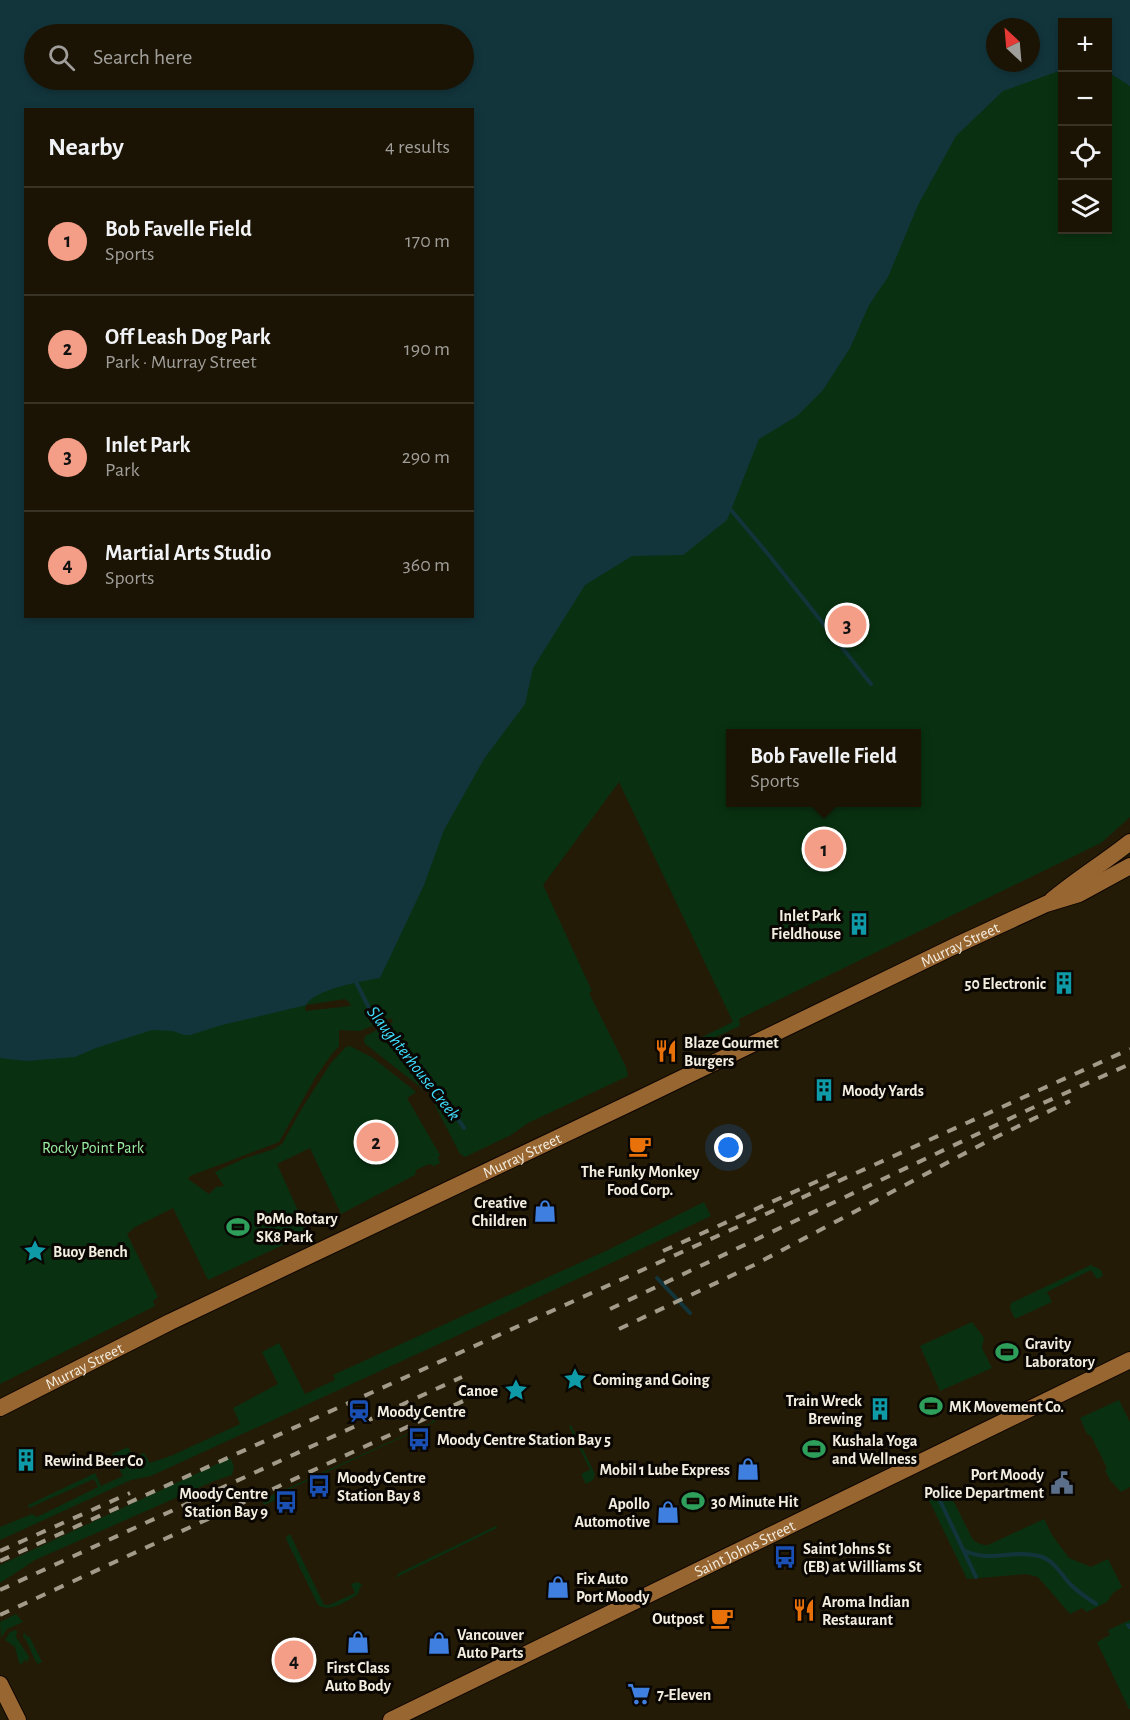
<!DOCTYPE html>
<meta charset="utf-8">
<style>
:root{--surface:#1b1404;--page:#241d0e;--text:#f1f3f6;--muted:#a09e9a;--line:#393326;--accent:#f49e87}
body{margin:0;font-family:"Alegreya Sans",sans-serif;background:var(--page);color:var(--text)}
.controls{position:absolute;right:18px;top:18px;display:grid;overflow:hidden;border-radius:0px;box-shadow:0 3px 9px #0003}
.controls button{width:54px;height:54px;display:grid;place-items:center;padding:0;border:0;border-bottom:2px solid var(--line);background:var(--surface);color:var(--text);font:30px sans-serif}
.compass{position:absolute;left:986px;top:18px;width:54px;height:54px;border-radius:50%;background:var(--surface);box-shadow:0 3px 9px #0003;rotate:334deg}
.you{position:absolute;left:729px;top:1148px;width:21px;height:21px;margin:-15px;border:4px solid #fff;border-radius:50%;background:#1a73e8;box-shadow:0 0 0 9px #1a73e833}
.badge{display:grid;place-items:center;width:39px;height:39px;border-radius:50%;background:var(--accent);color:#111;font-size:20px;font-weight:700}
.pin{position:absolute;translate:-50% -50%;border:3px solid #fff;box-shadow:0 2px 6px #0006}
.popup{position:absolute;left:726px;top:729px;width:195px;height:78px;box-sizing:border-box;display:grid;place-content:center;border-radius:0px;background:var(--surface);filter:drop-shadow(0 2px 4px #0005);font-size:20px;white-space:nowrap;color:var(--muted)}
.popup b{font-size:22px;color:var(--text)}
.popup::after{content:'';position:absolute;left:50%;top:100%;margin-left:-12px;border:12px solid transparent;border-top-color:var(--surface)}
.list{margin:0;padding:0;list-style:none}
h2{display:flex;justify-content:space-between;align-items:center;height:78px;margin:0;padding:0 24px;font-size:26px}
h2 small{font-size:20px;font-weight:400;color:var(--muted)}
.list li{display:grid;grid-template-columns:39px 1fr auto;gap:18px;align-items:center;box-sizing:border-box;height:108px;padding:0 24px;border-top:2px solid var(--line)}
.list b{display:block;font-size:22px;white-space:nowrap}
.list p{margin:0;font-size:20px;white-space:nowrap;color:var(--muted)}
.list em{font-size:20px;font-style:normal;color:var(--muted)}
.icon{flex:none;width:33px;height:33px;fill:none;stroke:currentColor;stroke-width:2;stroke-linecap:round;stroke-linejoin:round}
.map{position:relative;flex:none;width:1130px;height:1720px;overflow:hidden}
.search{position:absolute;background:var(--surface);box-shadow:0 3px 9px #0003;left:24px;top:24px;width:450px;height:66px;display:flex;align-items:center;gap:15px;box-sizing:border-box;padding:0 21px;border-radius:33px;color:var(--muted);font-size:22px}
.panel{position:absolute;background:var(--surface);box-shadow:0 3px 9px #0003;left:24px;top:108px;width:450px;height:510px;border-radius:0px}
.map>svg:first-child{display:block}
.green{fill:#093111;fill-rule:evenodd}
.water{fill:#12353c;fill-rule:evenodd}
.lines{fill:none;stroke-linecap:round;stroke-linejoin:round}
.stream{stroke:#12353c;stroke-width:4}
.major-casing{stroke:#0d0500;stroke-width:18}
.major{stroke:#986631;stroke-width:16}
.rail{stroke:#a29b8a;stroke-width:4;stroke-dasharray:10 10;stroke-linecap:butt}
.labels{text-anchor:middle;stroke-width:6;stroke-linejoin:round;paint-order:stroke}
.poi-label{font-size:16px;font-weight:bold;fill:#f3ede0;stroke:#0a0602;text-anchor:start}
.street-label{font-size:16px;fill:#f3ede0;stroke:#0a0602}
.park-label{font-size:16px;fill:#97eda1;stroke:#0a0602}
.water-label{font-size:18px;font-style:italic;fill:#3fdefe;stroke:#0a0602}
</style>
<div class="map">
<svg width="1130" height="1720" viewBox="0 0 1130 1720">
<rect width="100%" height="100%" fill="#241b06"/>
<g class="green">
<path d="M0 0H252L1062 22V230H1108V52L1130 74V817L1101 843 739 1019 740 1026 705 1042 702 1037 733 1022 619 782 543 885 592 991 589 993 626 1067 628 1076 528 1123 511 1135 465 1157 460 1154 426 1088 423 1089 364 1043 365 1036 393 1022 391 1018 360 1031 339 1030V1046L331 1055 315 1078 279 1142 190 1176 188 1179 209 1194 216 1187 224 1186 215 1172 243 1159 274 1149 282 1144 301 1110 331 1063 346 1047 350 1046 373 1058 416 1092 407 1098 440 1155 438 1158 440 1163 434 1166 429 1164 416 1170 415 1175 341 1214 310 1148 277 1164 308 1233 208 1280 173 1208 135 1227 127 1234 158 1297 153 1301 155 1306 0 1384V495L26 616H472V110H26ZM995 27H1031V63H995ZM34 34H464V80H34ZM731 734H917V802H731ZM345 999 349 1002 351 1006 305 1011 306 1005Z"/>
<path d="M704 1202 711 1216 452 1338 151 1476 131 1480 0 1540V1527L32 1514 37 1517 98 1487 94 1479 29 1508 28 1505 95 1473 101 1486 123 1476 112 1454 128 1447 134 1457 144 1453 150 1463 173 1455 240 1424 233 1408 278 1384 262 1352 279 1343 305 1394 335 1380 333 1375 608 1250Z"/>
<path d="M1091 1265 1101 1270 1103 1276 1097 1279 1091 1270 1047 1292 1052 1302 1015 1319 1010 1308 1011 1303Z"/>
<path d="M972 1322 984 1338 982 1348 992 1368 940 1391 920 1346Z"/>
<path d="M1119 1400 1130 1422V1487L1121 1492 1110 1480 1105 1470 1107 1468 1091 1436 1087 1434 1080 1418Z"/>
<path d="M434 1419 435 1422 290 1489 275 1497V1500L264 1505 262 1500 431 1423Z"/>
<path d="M571 1425 595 1474 593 1480 586 1484 581 1474 590 1470 569 1426Z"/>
<path d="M230 1458 234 1466 232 1475 214 1481 35 1560 0 1583V1565Z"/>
<path d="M945 1484 972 1538C977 1544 981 1545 988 1545L1044 1519 1052 1535 1069 1558 1091 1567 1108 1559 1122 1587 1113 1593 1107 1602 1087 1612 1082 1608 1070 1614 1038 1577 1026 1574 967 1579 927 1496V1492Z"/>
<path d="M496 1526 497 1528 395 1578 399 1573Z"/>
<path d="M290 1534 324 1605H329L355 1593 351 1584 358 1582 363 1586 360 1587 358 1594C347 1601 330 1613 318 1605L287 1541 286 1537Z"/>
<path d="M16 1614 23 1622 7 1629 1 1638 0 1622Z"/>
<path d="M1130 1620V1709H1129L1097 1642 1110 1635 1108 1630Z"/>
<path d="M16 1630 17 1632 16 1637 29 1657 27 1663 26 1660 23 1661V1664L19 1663 15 1647 5 1640 10 1632Z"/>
<path d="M24 1632 27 1637 29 1636 42 1662 38 1664C33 1659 30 1645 23 1636Z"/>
</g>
<path class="water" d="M0 0H1130V86L1108 72V22H1062V70L1003 91 956 136 918 205 888 277 869 305 850 348 823 390 797 416 759 439 727 520 683 555 632 556 585 585 533 668 525 704 484 759 444 830 424 885 380 978C362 981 315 989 306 1005L222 1025 190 1035H184L173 1031 152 1030 96 1048 75 1057 26 1061 0 1058ZM995 27H1031V63H995ZM34 34H464V80H34ZM26 110H472V616H26Z"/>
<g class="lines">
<g class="stream">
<path d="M731 510 768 554 871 684"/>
<path d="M357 978 356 982 373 1016 389 1030 433 1083 464 1128"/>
<path d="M657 1278 690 1313"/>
<path d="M936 1492 976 1577"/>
<path d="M965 1551C991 1563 1011 1549 1039 1556 1054 1560 1060 1573 1070 1584 1078 1592 1087 1598 1096 1604"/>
<path d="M1128 1625 1130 1627"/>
</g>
<g class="major-casing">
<g id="major">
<path d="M1052 900C1077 879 1105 862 1130 842"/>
<path id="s1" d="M0 1408 170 1322 639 1099 959 944 1046 904 1079 894 1130 866"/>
<path d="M0 1684 18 1720"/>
<path id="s2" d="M391 1720 1130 1360"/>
</g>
</g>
<use href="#major" class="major"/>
<g class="rail">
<path d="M663 1251 840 1171"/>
<path d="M610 1309 1030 1109 1130 1064"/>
<path d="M619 1329 754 1265 990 1140 1070 1101"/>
<path d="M0 1551 130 1493"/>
<path d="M0 1561 1130 1049"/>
<path d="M0 1590 462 1377"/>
<path d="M0 1615 472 1397"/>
</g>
</g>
<defs>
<g id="building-bare" transform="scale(1.8)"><path d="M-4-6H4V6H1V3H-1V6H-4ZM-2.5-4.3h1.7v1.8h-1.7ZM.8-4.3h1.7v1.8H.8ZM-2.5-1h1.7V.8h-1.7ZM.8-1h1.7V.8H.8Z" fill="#0f9aa8" stroke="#0a0602" stroke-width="2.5" paint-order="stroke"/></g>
<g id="restaurant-bare" transform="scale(1.8)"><path d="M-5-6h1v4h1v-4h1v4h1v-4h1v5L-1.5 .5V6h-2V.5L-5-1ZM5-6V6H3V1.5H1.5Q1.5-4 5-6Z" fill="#e8710a" stroke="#0a0602" stroke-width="2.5" paint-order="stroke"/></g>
<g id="cafe-bare" transform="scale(1.8)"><path d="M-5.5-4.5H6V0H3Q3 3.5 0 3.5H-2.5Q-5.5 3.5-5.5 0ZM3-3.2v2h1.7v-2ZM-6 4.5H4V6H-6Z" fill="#e8710a" stroke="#0a0602" stroke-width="2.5" paint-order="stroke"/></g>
<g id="shop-bare" transform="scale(1.8)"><path d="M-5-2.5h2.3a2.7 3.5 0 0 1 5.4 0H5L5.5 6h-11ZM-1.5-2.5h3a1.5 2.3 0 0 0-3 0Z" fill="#3f7fe0" stroke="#0a0602" stroke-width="2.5" paint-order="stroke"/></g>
<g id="stadium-bare" transform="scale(1.8)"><path d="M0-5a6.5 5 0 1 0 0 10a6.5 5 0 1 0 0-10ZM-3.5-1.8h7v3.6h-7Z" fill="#2e9e5b" stroke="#0a0602" stroke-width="2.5" paint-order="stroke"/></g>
<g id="sight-bare" transform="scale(1.8)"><path d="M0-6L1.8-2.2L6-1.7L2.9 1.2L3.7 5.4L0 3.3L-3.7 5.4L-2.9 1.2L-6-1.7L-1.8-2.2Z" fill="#0f9aa8" stroke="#0a0602" stroke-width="2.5" paint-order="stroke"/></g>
<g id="station-bare" transform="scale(1.8)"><path d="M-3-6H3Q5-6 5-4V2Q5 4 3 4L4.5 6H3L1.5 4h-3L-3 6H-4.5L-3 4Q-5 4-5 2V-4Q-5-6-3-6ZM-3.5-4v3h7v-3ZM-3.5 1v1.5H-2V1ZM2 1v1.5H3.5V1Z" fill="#1a4fb4" stroke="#0a0602" stroke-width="2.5" paint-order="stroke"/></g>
<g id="bus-bare" transform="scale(1.8)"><path d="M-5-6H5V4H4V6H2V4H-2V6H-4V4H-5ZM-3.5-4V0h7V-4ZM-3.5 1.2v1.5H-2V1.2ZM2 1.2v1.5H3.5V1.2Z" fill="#1a4fb4" stroke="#0a0602" stroke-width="2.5" paint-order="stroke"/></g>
<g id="civic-bare" transform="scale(1.8)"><path d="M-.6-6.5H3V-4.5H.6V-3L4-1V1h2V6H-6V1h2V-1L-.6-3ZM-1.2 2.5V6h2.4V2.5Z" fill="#5c6f8a" stroke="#0a0602" stroke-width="2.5" paint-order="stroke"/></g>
<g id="supermarket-bare" transform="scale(1.8)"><path d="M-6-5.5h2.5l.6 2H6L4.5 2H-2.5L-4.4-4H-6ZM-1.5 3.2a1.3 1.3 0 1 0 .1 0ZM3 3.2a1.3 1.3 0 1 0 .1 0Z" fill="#3f7fe0" stroke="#0a0602" stroke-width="2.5" paint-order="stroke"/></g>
</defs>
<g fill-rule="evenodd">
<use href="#building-bare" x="859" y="924"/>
<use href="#building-bare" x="1064" y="983"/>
<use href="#restaurant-bare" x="666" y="1051"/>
<use href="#building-bare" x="824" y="1090"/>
<use href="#cafe-bare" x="640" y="1146"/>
<use href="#shop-bare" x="545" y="1211"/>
<use href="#stadium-bare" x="238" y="1227"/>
<use href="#sight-bare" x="35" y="1251"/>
<use href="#stadium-bare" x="1007" y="1352"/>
<use href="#sight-bare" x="575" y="1379"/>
<use href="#sight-bare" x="516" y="1390"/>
<use href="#stadium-bare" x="931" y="1406"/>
<use href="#building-bare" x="880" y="1409"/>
<use href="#station-bare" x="359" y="1411"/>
<use href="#bus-bare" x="419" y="1439"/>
<use href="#stadium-bare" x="814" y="1449"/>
<use href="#building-bare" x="26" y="1460"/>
<use href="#shop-bare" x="748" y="1469"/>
<use href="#civic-bare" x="1062" y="1483"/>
<use href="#bus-bare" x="319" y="1486"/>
<use href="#stadium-bare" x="693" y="1501"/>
<use href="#bus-bare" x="286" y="1502"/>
<use href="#shop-bare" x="668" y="1512"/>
<use href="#bus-bare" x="785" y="1557"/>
<use href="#shop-bare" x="558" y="1587"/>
<use href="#restaurant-bare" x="804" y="1610"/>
<use href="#cafe-bare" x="722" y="1618"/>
<use href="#shop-bare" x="358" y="1642"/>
<use href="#shop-bare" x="439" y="1643"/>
<use href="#supermarket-bare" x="639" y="1694"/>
</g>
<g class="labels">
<g class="poi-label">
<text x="841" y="921" text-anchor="end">Inlet Park<tspan x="841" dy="18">Fieldhouse</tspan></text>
<text x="1046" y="989" text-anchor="end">50 Electronic</text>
<text x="684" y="1048">Blaze Gourmet<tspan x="684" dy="18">Burgers</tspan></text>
<text x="842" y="1096">Moody Yards</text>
<text x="640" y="1177" text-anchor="middle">The Funky Monkey<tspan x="640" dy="18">Food Corp.</tspan></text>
<text x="527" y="1208" text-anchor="end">Creative<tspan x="527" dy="18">Children</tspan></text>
<text x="256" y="1224">PoMo Rotary<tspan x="256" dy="18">SK8 Park</tspan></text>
<text x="53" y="1257">Buoy Bench</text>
<text x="1025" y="1349">Gravity<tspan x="1025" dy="18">Laboratory</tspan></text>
<text x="593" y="1385">Coming and Going</text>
<text x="498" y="1396" text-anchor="end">Canoe</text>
<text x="862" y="1406" text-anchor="end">Train Wreck<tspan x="862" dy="18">Brewing</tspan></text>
<text x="949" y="1412">MK Movement Co.</text>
<text x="377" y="1417">Moody Centre</text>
<text x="437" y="1445">Moody Centre Station Bay 5</text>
<text x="832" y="1446">Kushala Yoga<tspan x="832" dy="18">and Wellness</tspan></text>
<text x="44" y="1466">Rewind Beer Co</text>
<text x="730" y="1475" text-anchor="end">Mobil 1 Lube Express</text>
<text x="1044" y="1480" text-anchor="end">Port Moody<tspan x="1044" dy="18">Police Department</tspan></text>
<text x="337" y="1483">Moody Centre<tspan x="337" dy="18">Station Bay 8</tspan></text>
<text x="268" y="1499" text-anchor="end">Moody Centre<tspan x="268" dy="18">Station Bay 9</tspan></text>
<text x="711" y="1507">30 Minute Hit</text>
<text x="650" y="1509" text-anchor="end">Apollo<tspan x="650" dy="18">Automotive</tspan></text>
<text x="803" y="1554">Saint Johns St<tspan x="803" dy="18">(EB) at Williams St</tspan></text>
<text x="576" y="1584">Fix Auto<tspan x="576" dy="18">Port Moody</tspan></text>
<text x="822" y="1607">Aroma Indian<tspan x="822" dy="18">Restaurant</tspan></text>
<text x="704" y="1624" text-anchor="end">Outpost</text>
<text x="457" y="1640">Vancouver<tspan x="457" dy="18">Auto Parts</tspan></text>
<text x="358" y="1673" text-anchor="middle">First Class<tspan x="358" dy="18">Auto Body</tspan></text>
<text x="657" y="1700">7-Eleven</text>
</g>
<g class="street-label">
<text dy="6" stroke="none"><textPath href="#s1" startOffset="1066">Murray Street</textPath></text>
<text dy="6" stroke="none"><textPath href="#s1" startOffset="580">Murray Street</textPath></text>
<text dy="6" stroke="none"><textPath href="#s1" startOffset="94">Murray Street</textPath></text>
<text dy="6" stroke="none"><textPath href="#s2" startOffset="393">Saint Johns Street</textPath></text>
</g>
<g class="park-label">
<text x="93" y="1153">Rocky Point Park</text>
</g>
<g class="water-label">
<text transform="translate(414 1063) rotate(52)" y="6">Slaughterhouse Creek</text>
</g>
</g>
</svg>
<div class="controls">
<button>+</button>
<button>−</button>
<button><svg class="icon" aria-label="locate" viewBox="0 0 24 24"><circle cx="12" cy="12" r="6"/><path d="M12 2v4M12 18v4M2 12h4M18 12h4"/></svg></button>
<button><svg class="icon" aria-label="layers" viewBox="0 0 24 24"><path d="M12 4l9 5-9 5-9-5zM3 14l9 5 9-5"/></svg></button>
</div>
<svg class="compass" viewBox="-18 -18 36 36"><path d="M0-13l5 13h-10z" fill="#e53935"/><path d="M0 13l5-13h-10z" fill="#a09e9a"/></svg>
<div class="you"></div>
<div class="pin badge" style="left:824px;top:849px">1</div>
<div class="popup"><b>Bob Favelle Field</b>Sports</div>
<div class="pin badge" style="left:376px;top:1142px">2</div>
<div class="pin badge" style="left:847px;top:625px">3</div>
<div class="pin badge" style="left:294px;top:1660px">4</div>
<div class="search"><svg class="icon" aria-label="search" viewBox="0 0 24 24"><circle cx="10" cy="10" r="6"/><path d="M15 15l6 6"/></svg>Search here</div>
<section class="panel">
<h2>Nearby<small>4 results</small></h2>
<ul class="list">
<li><span class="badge">1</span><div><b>Bob Favelle Field</b><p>Sports</p></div><em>170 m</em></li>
<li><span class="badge">2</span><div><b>Off Leash Dog Park</b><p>Park · Murray Street</p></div><em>190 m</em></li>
<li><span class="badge">3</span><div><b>Inlet Park</b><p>Park</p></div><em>290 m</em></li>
<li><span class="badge">4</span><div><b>Martial Arts Studio</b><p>Sports</p></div><em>360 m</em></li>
</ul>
</section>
</div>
